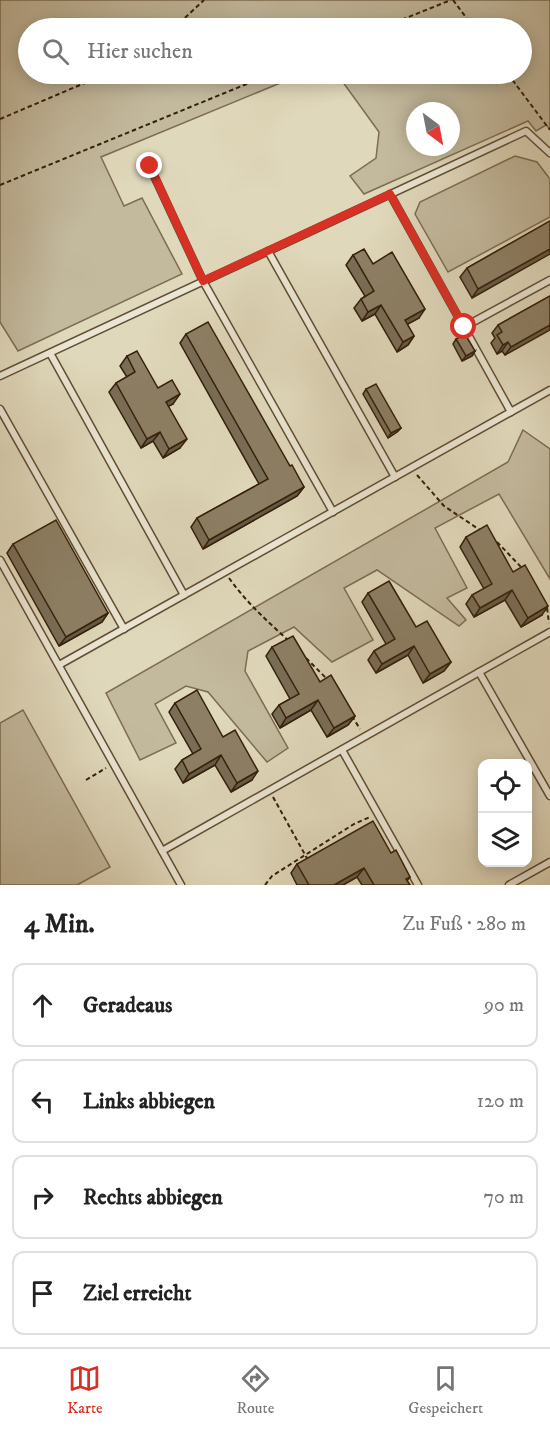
<!DOCTYPE html>
<html lang="de">
<meta charset="utf-8">
<style>
:root{--surface:#fff;--page:#f6f6f6;--text:#222;--muted:#767676;--line:#e0e0e0;--accent:#d93025}
body{margin:0;font-family:"IM FELL DW Pica",serif;background:var(--page);color:var(--text)}
.controls{position:absolute;right:18px;bottom:18px;display:grid;overflow:hidden;border-radius:12px;box-shadow:0 3px 15px #0003}
.controls button{width:54px;height:54px;display:grid;place-items:center;padding:0;border:0;border-bottom:2px solid var(--line);background:var(--surface);color:var(--text);font:30px sans-serif}
.compass{position:absolute;left:406px;top:102px;width:54px;height:54px;border-radius:50%;background:var(--surface);box-shadow:0 3px 15px #0003;rotate:148deg}
.stop{position:absolute;width:18px;height:18px;margin:-14px;border:4px solid #d93025;border-radius:50%;background:#fff}
.stop.end{background:#d93025;border-color:#fff;box-shadow:0 2px 6px #0008}
.list{margin:0;padding:0;list-style:none}
h2{display:flex;justify-content:space-between;align-items:center;height:78px;margin:0;padding:0 24px;font-size:26px}
h2 small{font-size:20px;font-weight:400;color:var(--muted)}
.list li{display:grid;grid-template-columns:39px 1fr auto;gap:18px;align-items:center;box-sizing:border-box;height:84px;margin:0 12px 12px;padding:0 12px;border:2px solid var(--line);border-radius:12px}
.list b{display:block;font-size:22px;white-space:nowrap}
.list em{font-size:20px;font-style:normal;color:var(--muted)}
.icon{flex:none;width:33px;height:33px;fill:none;stroke:currentColor;stroke-width:2;stroke-linecap:round;stroke-linejoin:round}
.map{position:relative;flex:none;width:550px;height:885px;overflow:hidden}
.search{position:absolute;background:var(--surface);box-shadow:0 3px 15px #0003;left:18px;right:18px;top:18px;height:66px;display:flex;align-items:center;gap:15px;box-sizing:border-box;padding:0 21px;border-radius:33px;color:var(--muted);font-size:22px}
.sheet{height:462px;background:var(--surface)}
nav{display:flex;justify-content:space-around;align-items:center;box-sizing:border-box;height:84px;border-top:2px solid var(--line);background:var(--surface);font-size:16px;color:var(--muted)}
nav a{display:grid;justify-items:center;gap:3px}
nav .on{color:var(--accent)}
.map>svg:first-child{display:block}
.green{fill:#c3b99d;stroke:#7c6c52;stroke-width:1.5;fill-rule:evenodd}
.lines{fill:none;stroke-linecap:round;stroke-linejoin:round}
.lane-casing{stroke:#5f4d35;stroke-width:9}
.path{stroke:#341f08;stroke-width:2;stroke-dasharray:4.5 3;stroke-linecap:butt}
.lane{stroke:#ebe6d3;stroke-width:6}
.wall{fill:#796d57;stroke:#341f08;stroke-width:1.5}
.shaded-wall{fill:#635947;stroke:#341f08;stroke-width:1.5}
.building{fill:#8d7f65;stroke:#341f08;stroke-width:1.5}
.route{stroke:#d93025;stroke-width:8}
</style>
<div class="map">
<svg width="550" height="885" viewBox="0 0 550 885">
<rect width="100%" height="100%" fill="#e0d8bb"/>
<filter id="stains"><feTurbulence type="fractalNoise" baseFrequency=".00333" numOctaves="4"/><feColorMatrix values="0 0 0 0 .2 0 0 0 0 .09 0 0 0 0 .02 0 0 0 .5 -.17"/></filter>
<radialGradient id="worn" r=".72"><stop offset=".6" stop-color="#630" stop-opacity="0"/><stop offset="1" stop-color="#630" stop-opacity=".3"/></radialGradient>
<g class="green">
<path d="M0 0H550V129L546 125 536 131 528 121 364 194 350 176 376 158 379 132 337 74H522V28H28V74H302L101 157 124 206 142 198 182 274 18 351 0 322ZM415 111H451V147H415Z"/>
<path d="M515 156 537 162 550 179V217L448 272 415 214 420 202Z"/>
<path d="M523 430 550 449V579L499 494 435 528 467 588 447 598 466 620 459 626 377 570 344 588 373 640 332 662 294 627 248 651 245 671 288 748 267 762 208 692 186 686 155 704 176 743 140 760 106 693 508 462Z"/>
<path d="M23 710 110 867 77 885H0V723Z"/>
</g>
<g class="lines">
<g class="lane-casing">
<g id="lane">
<path d="M150 167 203 281 333 512"/>
<path d="M390 194 511 412"/>
<path d="M268 251 395 477"/>
<path d="M464 327 550 280"/>
<path d="M50 353 184 595"/>
<path d="M0 376 526 131 550 153"/>
<path d="M0 409 124 629"/>
<path d="M0 560 181 885"/>
<path d="M59 665 550 390"/>
<path d="M479 672 550 796"/>
<path d="M342 750 418 885"/>
<path d="M162 851 550 632"/>
<path d="M509 885 550 862"/>
</g>
</g>
<g class="path">
<path d="M453 0 474 28"/>
<path d="M174 28 204 0"/>
<path d="M381 28 451 0"/>
<path d="M508 74 550 130"/>
<path d="M0 119 106 74"/>
<path d="M0 185 271 74"/>
<path d="M417 475 444 506 480 530"/>
<path d="M497 542 522 568"/>
<path d="M229 578C246 602 267 621 289 641"/>
<path d="M547 608 549 623"/>
<path d="M306 658 327 679"/>
<path d="M352 716 360 729"/>
<path d="M86 780 106 768"/>
<path d="M273 797 308 860"/>
<path d="M265 885 272 876 354 824 370 817"/>
</g>
<use href="#lane" class="lane"/>
</g>
<g class="wall">
<path d="M550 221 472 298 460 277 467 268Z"/>
<path d="M353 255 373 264 419 318 407 324 414 336 408 345 397 352 375 314 362 321 354 308 361 299 365 296 346 265Z"/>
<path d="M550 296 505 355 502 351 497 354 491 343 495 338 492 333 498 325Z"/>
<path d="M186 334 290 466 304 487 297 496 203 549 191 527 197 518 259 484 180 343Z"/>
<path d="M456 339 475 351 472 356 462 361 453 344Z"/>
<path d="M127 356 173 404 168 406 180 448 163 458 153 441 141 448 109 392 116 383 127 377 120 366Z"/>
<path d="M366 389 401 428 397 432 388 438 363 394Z"/>
<path d="M466 537 513 572 542 615 521 627 505 600 474 617 466 604 472 595 484 589 460 547Z"/>
<path d="M13 544 108 613 102 622 59 646 7 553Z"/>
<path d="M368 593 416 627 451 662 444 671 423 683 408 655 376 673 368 660 374 651 386 644 362 602Z"/>
<path d="M272 647 320 682 355 716 348 725 327 737 311 710 280 728 272 714 279 705 290 699 266 656Z"/>
<path d="M175 703 223 737 252 780 231 792 215 765 183 783 175 769 182 760 193 754 169 712Z"/>
<path d="M391 853 410 877 407 881 410 885H362L357 877 343 885H297L291 873 297 864Z"/>
</g>
<g class="shaded-wall">
<path d="M550 249V254L472 298 478 289Z"/>
<path d="M381 305 375 314 362 321 368 312Z"/>
<path d="M425 309 419 318 399 329 405 320Z"/>
<path d="M550 325V330L505 355 511 347Z"/>
<path d="M414 336 408 345 397 352 403 342Z"/>
<path d="M508 342 502 351 497 354 503 345Z"/>
<path d="M475 351 472 356 462 361 466 356Z"/>
<path d="M180 394 173 404 160 411 166 402Z"/>
<path d="M401 428 397 432 388 438 391 433Z"/>
<path d="M160 432 153 441 141 448 147 439Z"/>
<path d="M187 439 180 448 163 458 169 449Z"/>
<path d="M304 487 297 496 203 549 209 540Z"/>
<path d="M512 590 505 600 474 617 480 608Z"/>
<path d="M548 606 542 615 521 627 528 618Z"/>
<path d="M108 613 102 622 59 646 66 637Z"/>
<path d="M414 646 408 655 376 673 382 664Z"/>
<path d="M451 662 444 671 423 683 430 674Z"/>
<path d="M318 700 311 710 280 728 286 718Z"/>
<path d="M355 716 348 725 327 737 334 728Z"/>
<path d="M221 755 215 765 183 783 189 774Z"/>
<path d="M258 771 252 780 231 792 237 783Z"/>
<path d="M364 868 357 877 343 885H334Z"/>
</g>
<g class="building">
<path d="M550 221V249L478 289 467 268Z"/>
<path d="M364 249 373 264 392 252 425 309 405 320 414 336 403 342 381 305 368 312 361 299 374 291 353 255Z"/>
<path d="M550 296V325L511 347 508 342 503 345 497 335 502 332 498 325Z"/>
<path d="M208 322 290 466 292 465 304 487 209 540 197 518 268 479 186 334Z"/>
<path d="M465 334 475 351 466 356 456 339Z"/>
<path d="M137 351 158 388 172 380 180 394 166 402 187 439 169 449 160 432 147 439 116 383 135 372 127 356Z"/>
<path d="M376 384 401 428 391 433 366 389Z"/>
<path d="M56 520 108 613 66 637 13 544Z"/>
<path d="M487 525 513 572 525 565 548 606 528 618 512 590 480 608 472 595 492 584 466 537Z"/>
<path d="M389 581 416 627 427 621 451 662 430 674 414 646 382 664 374 651 395 639 368 593Z"/>
<path d="M293 636 320 682 331 675 355 716 334 728 318 700 286 718 279 705 299 694 272 647Z"/>
<path d="M197 690 223 737 235 730 258 771 237 783 221 755 189 774 182 760 201 749 175 703Z"/>
<path d="M373 821 391 853 396 850 410 877 406 879 410 885H374L364 868 334 885H309L297 864Z"/>
</g>
<g class="lines">
<path class="route" d="M150 166 203 281 390 194 464 327"/>
</g>
<rect width="100%" height="100%" filter="url(#stains)"/>
<rect width="100%" height="100%" fill="url(#worn)"/>
</svg>
<div class="controls">
<button><svg class="icon" aria-label="locate" viewBox="0 0 24 24"><circle cx="12" cy="12" r="6"/><path d="M12 2v4M12 18v4M2 12h4M18 12h4"/></svg></button>
<button><svg class="icon" aria-label="layers" viewBox="0 0 24 24"><path d="M12 4l9 5-9 5-9-5zM3 14l9 5 9-5"/></svg></button>
</div>
<svg class="compass" viewBox="-18 -18 36 36"><path d="M0-13l5 13h-10z" fill="#e53935"/><path d="M0 13l5-13h-10z" fill="#767676"/></svg>
<div class="stop" style="left:464px;top:327px"></div>
<div class="stop end" style="left:150px;top:166px"></div>
<div class="search"><svg class="icon" aria-label="search" viewBox="0 0 24 24"><circle cx="10" cy="10" r="6"/><path d="M15 15l6 6"/></svg>Hier suchen</div>
</div>
<section class="sheet">
<h2>4 Min.<small>Zu Fuß · 280 m</small></h2>
<ul class="list">
<li><svg class="icon" aria-label="ahead" viewBox="0 0 24 24"><path d="M12 20V5M6 11l6-6 6 6"/></svg><div><b>Geradeaus</b></div><em>90 m</em></li>
<li><svg class="icon" aria-label="left" viewBox="0 0 24 24"><path d="M17 20v-9H6M10 6l-5 5 5 5"/></svg><div><b>Links abbiegen</b></div><em>120 m</em></li>
<li><svg class="icon" aria-label="right" viewBox="0 0 24 24"><path d="M7 20v-9h11M14 6l5 5-5 5"/></svg><div><b>Rechts abbiegen</b></div><em>70 m</em></li>
<li><svg class="icon" aria-label="arrive" viewBox="0 0 24 24"><path d="M6 21V4h12l-3 4 3 4H6"/></svg><div><b>Ziel erreicht</b></div></li>
</ul>
</section>
<nav>
<a class="on"><svg class="icon" aria-label="map" viewBox="0 0 24 24"><path d="M3 6l6-2 6 2 6-2v14l-6 2-6-2-6 2zM9 4v14M15 6v14"/></svg>Karte</a>
<a><svg class="icon" aria-label="directions" viewBox="0 0 24 24"><path d="M12 3l9 9-9 9-9-9zM9 14v-3h6M13 9l2 2-2 2"/></svg>Route</a>
<a><svg class="icon" aria-label="saved" viewBox="0 0 24 24"><path d="M7 4h10v16l-5-4-5 4z"/></svg>Gespeichert</a>
</nav>
